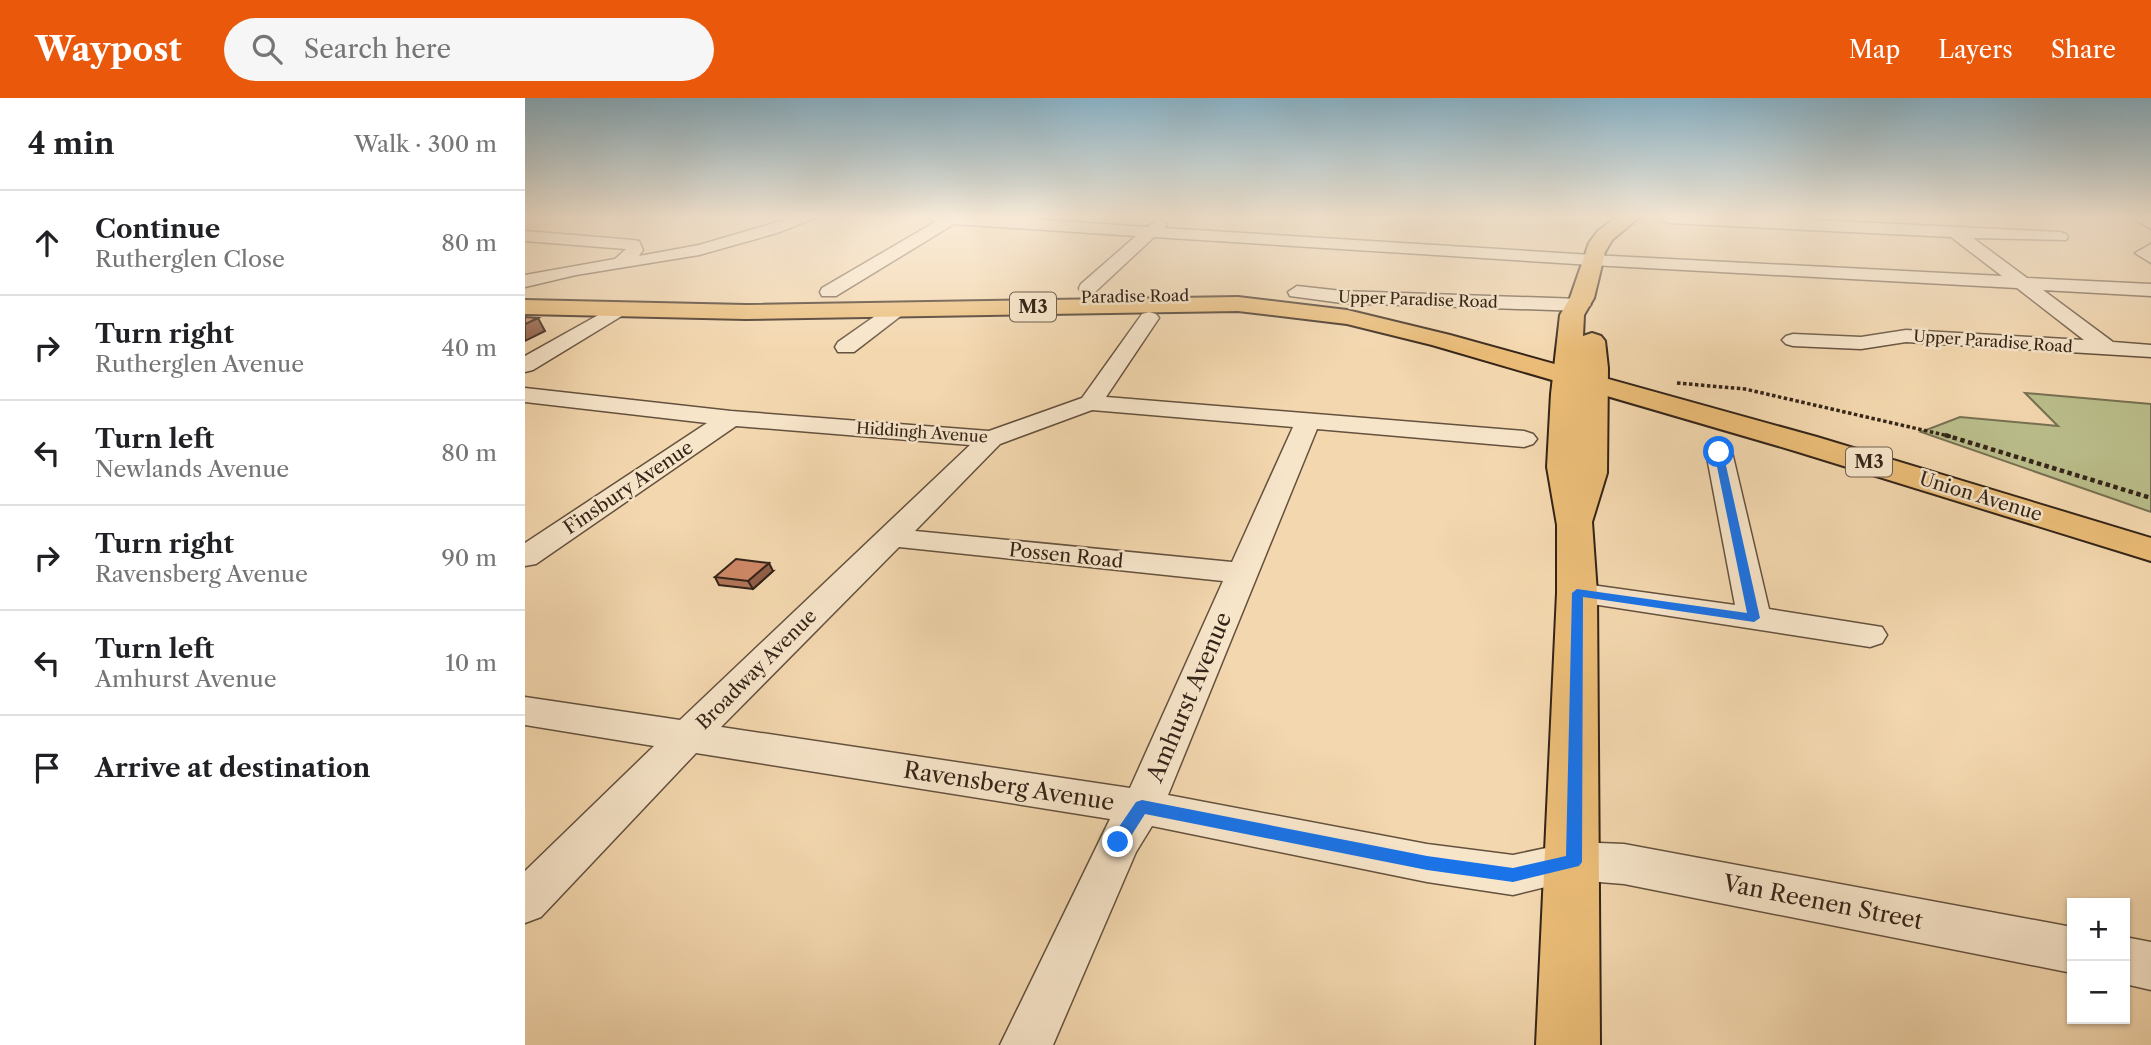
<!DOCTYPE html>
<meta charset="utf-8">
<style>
:root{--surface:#fff;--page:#f6f6f6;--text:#202124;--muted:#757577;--line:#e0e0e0;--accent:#ea580c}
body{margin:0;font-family:"Libre Caslon Text",serif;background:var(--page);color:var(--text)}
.controls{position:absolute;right:21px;bottom:21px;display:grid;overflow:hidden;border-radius:0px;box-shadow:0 2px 5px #0004}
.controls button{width:63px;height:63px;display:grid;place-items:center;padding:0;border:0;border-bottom:2px solid var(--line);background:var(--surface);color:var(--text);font:35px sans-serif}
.stop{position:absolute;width:21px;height:21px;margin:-16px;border:5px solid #1a73e8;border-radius:50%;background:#fff}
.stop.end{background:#1a73e8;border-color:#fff;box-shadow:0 2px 7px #0008}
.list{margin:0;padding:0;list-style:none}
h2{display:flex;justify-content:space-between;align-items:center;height:91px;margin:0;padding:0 28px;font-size:30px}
h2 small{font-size:23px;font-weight:400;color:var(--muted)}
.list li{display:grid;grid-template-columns:46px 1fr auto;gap:21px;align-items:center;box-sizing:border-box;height:105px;padding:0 28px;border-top:2px solid var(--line)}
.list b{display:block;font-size:26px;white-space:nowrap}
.list p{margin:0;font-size:23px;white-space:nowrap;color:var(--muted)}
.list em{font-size:23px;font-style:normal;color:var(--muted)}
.icon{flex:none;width:38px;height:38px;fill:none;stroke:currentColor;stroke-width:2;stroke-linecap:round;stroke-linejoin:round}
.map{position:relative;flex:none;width:1626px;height:947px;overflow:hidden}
header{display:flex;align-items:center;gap:42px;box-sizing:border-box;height:98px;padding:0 35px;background:var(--accent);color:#fff}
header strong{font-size:33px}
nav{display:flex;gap:38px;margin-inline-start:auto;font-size:24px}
.search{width:490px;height:63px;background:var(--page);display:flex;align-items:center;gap:18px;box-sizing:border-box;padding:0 24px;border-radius:38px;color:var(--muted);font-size:26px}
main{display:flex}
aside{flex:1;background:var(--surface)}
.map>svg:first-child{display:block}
.green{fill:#babe8b;stroke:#777152;stroke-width:2}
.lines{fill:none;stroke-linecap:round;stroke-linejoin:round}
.minor-casing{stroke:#64513e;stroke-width:3}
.major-casing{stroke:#342418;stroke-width:4}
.highway-casing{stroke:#342418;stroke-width:4}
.path-far1{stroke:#342418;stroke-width:3.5;stroke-dasharray:3.5 2.5;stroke-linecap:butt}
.path{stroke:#342418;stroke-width:4.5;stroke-dasharray:4.5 3.5;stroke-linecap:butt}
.minor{fill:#f7e5ca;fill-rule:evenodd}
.major{fill:#eabc77;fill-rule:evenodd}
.highway{fill:#eabc77;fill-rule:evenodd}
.wall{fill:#b27559;stroke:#342418;stroke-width:2}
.shaded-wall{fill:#915f48;stroke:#342418;stroke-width:2}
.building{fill:#cf8867;stroke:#342418;stroke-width:2}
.route{fill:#1a73e8}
.labels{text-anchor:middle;stroke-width:5;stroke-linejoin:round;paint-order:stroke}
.far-street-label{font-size:16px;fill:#342418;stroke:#f7e5ca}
.shield{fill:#f7e5ca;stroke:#6e5e4d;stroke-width:2}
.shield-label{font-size:18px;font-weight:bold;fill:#342418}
.street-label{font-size:19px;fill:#342418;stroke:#f7e5ca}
.near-street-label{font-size:23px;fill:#342418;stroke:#f7e5ca}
</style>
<header>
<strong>Waypost</strong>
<div class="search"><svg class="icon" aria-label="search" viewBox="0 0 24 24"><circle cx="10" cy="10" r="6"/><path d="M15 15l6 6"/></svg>Search here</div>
<nav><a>Map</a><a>Layers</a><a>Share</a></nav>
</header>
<main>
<aside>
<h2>4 min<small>Walk · 300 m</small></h2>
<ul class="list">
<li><svg class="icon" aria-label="ahead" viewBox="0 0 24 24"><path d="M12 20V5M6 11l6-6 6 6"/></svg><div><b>Continue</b><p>Rutherglen Close</p></div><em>80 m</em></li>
<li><svg class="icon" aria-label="right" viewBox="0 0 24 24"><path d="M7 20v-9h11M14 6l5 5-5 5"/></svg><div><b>Turn right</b><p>Rutherglen Avenue</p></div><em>40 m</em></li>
<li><svg class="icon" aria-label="left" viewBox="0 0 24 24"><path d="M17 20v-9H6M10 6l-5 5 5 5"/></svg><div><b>Turn left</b><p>Newlands Avenue</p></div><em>80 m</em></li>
<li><svg class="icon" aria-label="right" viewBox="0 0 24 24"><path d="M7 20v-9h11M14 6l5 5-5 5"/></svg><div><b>Turn right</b><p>Ravensberg Avenue</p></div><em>90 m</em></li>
<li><svg class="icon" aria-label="left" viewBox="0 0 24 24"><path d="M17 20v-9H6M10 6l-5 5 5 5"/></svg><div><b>Turn left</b><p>Amhurst Avenue</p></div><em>10 m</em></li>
<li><svg class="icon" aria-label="arrive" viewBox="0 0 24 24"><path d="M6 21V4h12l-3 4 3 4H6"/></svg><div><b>Arrive at destination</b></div></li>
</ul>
</aside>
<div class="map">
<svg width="1626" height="947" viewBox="0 0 1626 947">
<rect width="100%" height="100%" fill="#f3d7ae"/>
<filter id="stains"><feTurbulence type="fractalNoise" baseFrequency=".00286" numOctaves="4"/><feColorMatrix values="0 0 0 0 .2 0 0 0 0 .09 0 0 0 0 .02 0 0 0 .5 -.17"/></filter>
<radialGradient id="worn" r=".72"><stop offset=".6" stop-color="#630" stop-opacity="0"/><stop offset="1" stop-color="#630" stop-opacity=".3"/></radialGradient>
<path class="green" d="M1500 295 1626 306V414L1396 334 1435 319 1533 328Z"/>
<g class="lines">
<g class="minor-casing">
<g id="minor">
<path d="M266 120H290L252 135 174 157 51 177 0 189V177L90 161 101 151 0 143V133L108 142 114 143 118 152 114 158 174 147Z"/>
<path d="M404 120H490L622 129 634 121 642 126 639 130 1067 157 1477 178 1426 139 1143 125 1135 120H1246L1535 134 1541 136 1543 139 1541 142 1448 140 1502 180 1626 186V198L1518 192 1588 244 1626 247V259L1381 244 1336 251 1268 248 1261 246 1257 242 1261 238 1268 236 1336 239 1381 232 1559 242 1492 190 1067 167 629 139 570 194H556L554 190 556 186 611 138 429 126 311 198H297L295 194 297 190 410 124Z"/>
<path d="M1607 120H1626V131Z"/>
<path d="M1626 146V165L1610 155Z"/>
<path d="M772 188 817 193 1056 201 1066 207 1056 213 817 205 765 198 763 194Z"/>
<path d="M93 206 100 208 103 212 100 216 8 272 0 274V258Z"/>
<path d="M370 207 377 209 380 213 377 217 329 254H313L310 249 313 244 363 209Z"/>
<path d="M624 214 631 216 634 220 581 299 999 333 1008 336 1012 341 1008 346 999 349 792 331 643 697 902 746 988 757 1049 744 1099 746 1547 829V875L1099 786 1049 782 988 797 902 784 627 728 611 754 528 947H475L585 721 171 655 16 819 0 825V773L129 648 0 627V599L155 622 445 347 211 328 11 466 0 468V445L182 325 0 304V290L206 313 464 333 557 300 617 216ZM567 312 768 329 707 464 390 433 475 346ZM374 449 698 483 605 690 196 629Z"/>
<path d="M1194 346 1203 348 1207 354 1244 511 1357 529 1362 537 1357 545 1345 549 1041 502 1036 495 1041 488 1052 485 1210 507 1181 354 1185 348Z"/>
<path d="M1600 839 1626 844V892L1600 886Z"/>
</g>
</g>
<g class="major-casing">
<path id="major" d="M1090 120H1113L1087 142 1080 154 1069 200 1059 217 1058 238 1067 235 1076 238 1080 243 1083 270 1082 375 1067 424 1072 495 1075 947H1011L1032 495V427L1022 369 1026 296 1035 217 1045 200 1064 145 1073 133Z"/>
</g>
<g class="highway-casing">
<path id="highway" d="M713 199 822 212 925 237 1292 339 1626 440V463L1270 353 907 247 822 226 713 213 221 221 0 216V202L221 207Z"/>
</g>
<path class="path-far1" d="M1152 285 1220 291 1428 339"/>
<path class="path" d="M1420 337 1626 400"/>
<use href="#minor" class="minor"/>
<use href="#major" class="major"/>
<use href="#highway" class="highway"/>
</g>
<path class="wall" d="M248 473 228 491 194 487 190 479Z"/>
<g class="shaded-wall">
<path d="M13 220 20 233 0 243V226Z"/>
<path d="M244 465 248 473 228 491 223 483Z"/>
</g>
<g class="building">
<path d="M0 219 13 220 0 226Z"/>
<path d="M211 461 244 465 223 483 190 479Z"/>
</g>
<linearGradient id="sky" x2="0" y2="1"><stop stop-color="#8ab6cd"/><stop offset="0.47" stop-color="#faeddb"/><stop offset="1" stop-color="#faeddb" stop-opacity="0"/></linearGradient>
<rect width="1626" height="253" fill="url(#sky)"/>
<path class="route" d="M1194 351 1198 354 1235 520 1229 524 1058 499 1057 764 1054 768 988 784 902 772 620 716 599 749H587L585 744 587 739 611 704 617 702 902 758 988 770 1041 758 1047 495 1052 491 1222 515 1189 354Z"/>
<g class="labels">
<g class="far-street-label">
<text transform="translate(610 198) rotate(-1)" y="6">Paradise Road</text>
<text transform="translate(893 201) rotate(2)" y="6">Upper Paradise Road</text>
<text transform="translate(1468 243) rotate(4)" y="6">Upper Paradise Road</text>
<text transform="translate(397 334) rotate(4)" y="6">Hiddingh Avenue</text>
</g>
<g class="shield">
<rect x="485" y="194.5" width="46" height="29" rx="5"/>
<rect x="1321" y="349.5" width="46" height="29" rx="5"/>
</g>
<g class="shield-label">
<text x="508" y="215">M3</text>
<text x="1344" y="370">M3</text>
</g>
<g class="street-label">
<text transform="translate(103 389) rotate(-34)" y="7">Finsbury Avenue</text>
<text transform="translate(1456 398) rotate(17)" y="7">Union Avenue</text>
<text transform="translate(541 457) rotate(6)" y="7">Possen Road</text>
<text transform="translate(231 571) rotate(-45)" y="7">Broadway Avenue</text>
</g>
<g class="near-street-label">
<text transform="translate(664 599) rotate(-67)" y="8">Amhurst Avenue</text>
<text transform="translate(484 688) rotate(9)" y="8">Ravensberg Avenue</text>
<text transform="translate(1298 804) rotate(11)" y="8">Van Reenen Street</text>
</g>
</g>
<rect width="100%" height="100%" filter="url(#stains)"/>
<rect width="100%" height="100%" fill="url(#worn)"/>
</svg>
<div class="controls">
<button>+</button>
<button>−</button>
</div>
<div class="stop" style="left:1194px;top:354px"></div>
<div class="stop end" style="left:593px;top:744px"></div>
</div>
</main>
